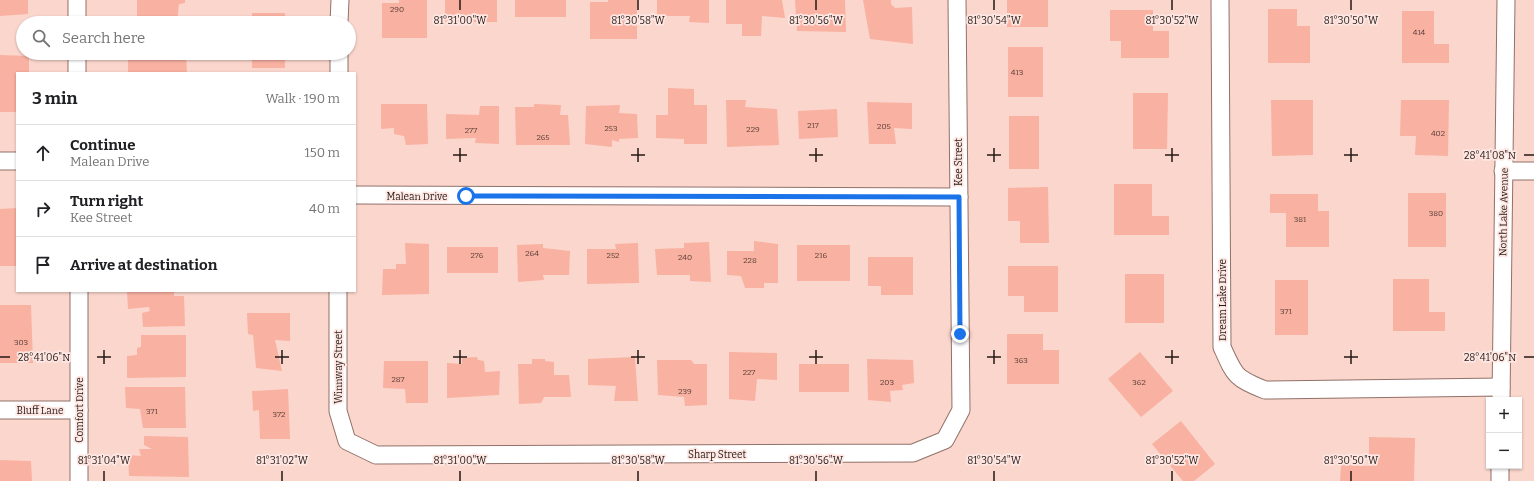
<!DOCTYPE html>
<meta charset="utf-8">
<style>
:root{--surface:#fff;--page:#f2f2f2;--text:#202124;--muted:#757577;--line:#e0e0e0}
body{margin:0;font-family:Bitter,serif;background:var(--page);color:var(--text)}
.controls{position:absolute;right:12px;bottom:12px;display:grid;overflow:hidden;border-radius:0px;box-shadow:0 1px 3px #0004}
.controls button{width:36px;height:36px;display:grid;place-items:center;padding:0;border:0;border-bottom:1px solid var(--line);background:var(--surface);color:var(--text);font:20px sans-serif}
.stop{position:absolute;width:12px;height:12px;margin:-9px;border:3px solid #1a73e8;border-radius:50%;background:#fff}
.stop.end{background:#1a73e8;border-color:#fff;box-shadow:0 1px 4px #0008}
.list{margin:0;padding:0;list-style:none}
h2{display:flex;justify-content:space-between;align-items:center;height:52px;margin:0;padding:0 16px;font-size:17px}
h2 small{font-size:13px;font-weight:400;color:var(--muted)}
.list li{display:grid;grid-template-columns:26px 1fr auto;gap:12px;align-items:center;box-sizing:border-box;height:56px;padding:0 16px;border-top:1px solid var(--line)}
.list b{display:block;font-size:15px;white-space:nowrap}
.list p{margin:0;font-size:13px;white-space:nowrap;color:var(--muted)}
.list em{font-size:13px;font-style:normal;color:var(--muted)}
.icon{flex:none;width:22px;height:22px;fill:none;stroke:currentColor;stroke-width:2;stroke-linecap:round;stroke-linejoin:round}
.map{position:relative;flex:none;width:1534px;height:481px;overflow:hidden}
.search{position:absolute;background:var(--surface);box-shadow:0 1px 3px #0004;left:16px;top:16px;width:340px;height:44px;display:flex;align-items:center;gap:10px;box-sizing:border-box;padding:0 14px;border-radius:22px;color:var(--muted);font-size:15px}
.panel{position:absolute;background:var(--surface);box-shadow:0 1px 3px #0004;left:16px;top:72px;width:340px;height:220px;border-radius:0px}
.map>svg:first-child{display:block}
.building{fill:#f9b1a1}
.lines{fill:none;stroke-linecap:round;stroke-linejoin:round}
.street-casing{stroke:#917169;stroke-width:19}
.street{stroke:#fff;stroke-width:17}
.route{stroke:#1a73e8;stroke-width:5}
.ticks{fill:none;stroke:#241815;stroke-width:1.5}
.labels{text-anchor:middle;stroke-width:3.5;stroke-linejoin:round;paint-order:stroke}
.number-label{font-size:8px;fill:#593e38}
.street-label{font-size:10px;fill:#241815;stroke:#fee7e2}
.ticks-label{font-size:10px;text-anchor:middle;fill:#241815;stroke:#fee7e2;stroke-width:3.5;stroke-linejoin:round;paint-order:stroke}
</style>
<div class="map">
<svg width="1534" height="481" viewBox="0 0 1534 481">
<rect width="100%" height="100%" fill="#fbd6cd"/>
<g class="building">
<path d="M0 0H28V14L0 16Z"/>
<path d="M137 0H185V3L179 4 177 23H137Z"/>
<path d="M399 0H427V38H382V3H399Z"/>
<rect x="445" y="0" width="52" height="22"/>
<rect x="515" y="0" width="51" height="17"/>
<path d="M608 0H637V39H590V2H608Z"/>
<path d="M657 0H709V23L689 22 690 16H657Z"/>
<path d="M726 0H782L785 18 762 16 761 36H742V24H726Z"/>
<path d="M795 0H845L846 32 797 31Z"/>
<path d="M863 0H891V4L895 8 912 7 913 44 870 39Z"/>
<rect x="1007" y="0" width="41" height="27"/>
<path d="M1268 9H1297V26H1310V63H1268Z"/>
<path d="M1110 10H1153V31H1169V58H1121V41H1110Z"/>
<path d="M1402 11H1434V44H1449V63H1402Z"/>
<rect x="252" y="13" width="33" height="10"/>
<rect x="1008" y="47" width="35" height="50"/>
<path d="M128 53H186L187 73 128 72Z"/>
<rect x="252" y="53" width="33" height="15"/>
<path d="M0 55 29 56V73H17V112H0Z"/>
<path d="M668 88 694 89V105H707V144H684V139L656 138V115H668Z"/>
<path d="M1133 93H1168L1167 149H1133Z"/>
<path d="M726 100H746L745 107 777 109 779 145 727 147Z"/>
<path d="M1271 100H1313V155L1272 156Z"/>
<path d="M1401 100H1449L1448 156 1415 155 1416 136H1400Z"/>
<path d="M867 102 912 103V129L894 128 896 144H869Z"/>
<path d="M381 104H427L428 144 406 145 404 136 394 134V128L381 129Z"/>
<path d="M534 104 561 105 560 115H568L570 145H516L515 107H534Z"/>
<path d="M620 105 619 113 637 114 638 138 619 139V142L612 140V147L585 144 586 106Z"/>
<path d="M480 106H499V144L475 143 476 138 446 139V114L479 115Z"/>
<path d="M837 109 838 137 799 139 798 111Z"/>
<rect x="1009" y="116" width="30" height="53"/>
<path d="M1114 184H1152V216H1169V235H1114Z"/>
<path d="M1048 187 1049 243H1020V221H1008V188Z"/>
<rect x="1408" y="193" width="38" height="54"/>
<path d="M1270 194H1318V211H1329V247H1286V213H1270Z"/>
<path d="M17 208V266H0V209Z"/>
<path d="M754 241 778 244V283H764V288H745L741 276 727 275V251H754Z"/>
<path d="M709 242 711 282 690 281V275H657L655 249 684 248V243Z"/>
<path d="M405 243 429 244V294L382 295 383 269H396V264H406Z"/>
<path d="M638 243 639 283 587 284V249H616L615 244Z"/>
<path d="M543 244V248L570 251 569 275H543L544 280 518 282 517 245Z"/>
<rect x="797" y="245" width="53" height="36"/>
<rect x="447" y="247" width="51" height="26"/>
<path d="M868 257H913V295H881V286H868Z"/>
<path d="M1008 266H1058V312H1024V296H1008Z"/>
<rect x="1125" y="274" width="39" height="49"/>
<path d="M1393 279H1429V312H1445V331H1393Z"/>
<rect x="1275" y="280" width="33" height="55"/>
<path d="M127 291H174V296H184L185 326 143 327 142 313 150 311 149 307 128 309Z"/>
<path d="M0 305H31L33 363H0Z"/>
<path d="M247 313H290V341L275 340 282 371 256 368 253 335 248 334Z"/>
<path d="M1007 334H1043V350H1059V384H1007Z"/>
<path d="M141 335H186V377L127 378V356L137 355V348L141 347Z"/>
<path d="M729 352 777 353V380L757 379 755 401 729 399Z"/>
<path d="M1140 352 1173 391 1141 417 1108 379Z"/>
<path d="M477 357 478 360 484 361 485 372 500 371 499 395 447 398V363L462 364V358Z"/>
<path d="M635 357 638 401H614L616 386 588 385V359Z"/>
<path d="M532 359H545V361L554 362V375H569L571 397H544L541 403 519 404 518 364H532Z"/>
<path d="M867 359 913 360 914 383 902 385 903 390 890 391 891 402 868 400Z"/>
<path d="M657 360H691L694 364H707V405L685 406 684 397 658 395Z"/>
<path d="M384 361H428V403H406L405 389 383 388Z"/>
<rect x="799" y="364" width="50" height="28"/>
<path d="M125 387H185L186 428H143L140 409 126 408Z"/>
<path d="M288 389 290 439H260L259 410 253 411 252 391Z"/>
<path d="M1181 421 1215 464 1194 481H1183L1152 444Z"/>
<path d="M144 436 188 437 189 477 129 476 128 455 141 456 139 449H152L144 445Z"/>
<path d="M1369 437 1415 438 1414 481H1340L1341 465 1369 466Z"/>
<path d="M0 460 31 461 32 481H0Z"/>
</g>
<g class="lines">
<g class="street-casing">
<g id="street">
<path d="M77 0V23"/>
<path d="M1220 0 1222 347C1235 376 1235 378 1265 390L1501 387"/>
<path d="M339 23 340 0"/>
<path d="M77 53V73"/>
<path d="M339 73V53"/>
<path d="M0 161H17"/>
<path d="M1503 171H1534"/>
<path d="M355 195 959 197"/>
<path d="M79 291V481"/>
<path d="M338 291V411L347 441 376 455 913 453 945 440 961 410 957 0"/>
<path d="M1501 400 1506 0"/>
<path d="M0 410H79"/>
<path d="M1500 481V466"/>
</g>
</g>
<use href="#street" class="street"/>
</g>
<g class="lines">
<path class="route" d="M466 196 959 197 960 334"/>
</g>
<path class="ticks" d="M460 0V10M638 0V10M816 0V10M994 0V10M1172 0V10M1351 0V10M460 148V162M638 148V162M816 148V162M994 148V162M1172 148V162M1351 148V162M453 155H467M631 155H645M809 155H823M987 155H1001M1165 155H1179M1344 155H1358M1524 155H1534M104 350V364M282 350V364M460 350V364M638 350V364M816 350V364M994 350V364M1172 350V364M1351 350V364M0 357H10M97 357H111M275 357H289M453 357H467M631 357H645M809 357H823M987 357H1001M1165 357H1179M1344 357H1358M1524 357H1534M104 471V481M282 471V481M460 471V481M638 471V481M816 471V481M994 471V481M1172 471V481M1351 471V481"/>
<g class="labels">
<g class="number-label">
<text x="397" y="12">290</text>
<text x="1419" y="35">414</text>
<text x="1017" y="75">413</text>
<text x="813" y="128">217</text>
<text x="884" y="129">205</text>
<text x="611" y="131">253</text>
<text x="753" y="132">229</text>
<text x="471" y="133">277</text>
<text x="1438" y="136">402</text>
<text x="543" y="140">265</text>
<text x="1436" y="216">380</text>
<text x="1300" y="222">381</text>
<text x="532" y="256">264</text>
<text x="477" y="258">276</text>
<text x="613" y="258">252</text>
<text x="821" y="258">216</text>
<text x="685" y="260">240</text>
<text x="750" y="263">228</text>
<text x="1286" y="314">371</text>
<text x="21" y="345">303</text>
<text x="1021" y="363">363</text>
<text x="749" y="375">227</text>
<text x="398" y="382">287</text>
<text x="887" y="385">203</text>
<text x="1139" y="385">362</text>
<text x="685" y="394">239</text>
<text x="152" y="414">371</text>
<text x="279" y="417">372</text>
</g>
<g class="street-label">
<text transform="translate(958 162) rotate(-90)" y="4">Kee Street</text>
<text x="417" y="200">Malean Drive</text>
<text transform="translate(1503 212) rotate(-89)" y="4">North Lake Avenue</text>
<text transform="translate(1222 300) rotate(-90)" y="4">Dream Lake Drive</text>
<text transform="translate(338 367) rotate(-90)" y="4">Winnway Street</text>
<text x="40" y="414">Bluff Lane</text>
<text transform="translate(79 410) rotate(-90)" y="4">Comfort Drive</text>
<text x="717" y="458">Sharp Street</text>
</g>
</g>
<g class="ticks-label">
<text x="460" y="24">81°31'00"W</text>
<text x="638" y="24">81°30'58"W</text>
<text x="816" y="24">81°30'56"W</text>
<text x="994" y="24">81°30'54"W</text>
<text x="1172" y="24">81°30'52"W</text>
<text x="1351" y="24">81°30'50"W</text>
<text x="1490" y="159">28°41'08"N</text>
<text x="44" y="361">28°41'06"N</text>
<text x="1490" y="361">28°41'06"N</text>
<text x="104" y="464">81°31'04"W</text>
<text x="282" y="464">81°31'02"W</text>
<text x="460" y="464">81°31'00"W</text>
<text x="638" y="464">81°30'58"W</text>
<text x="816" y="464">81°30'56"W</text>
<text x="994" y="464">81°30'54"W</text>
<text x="1172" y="464">81°30'52"W</text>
<text x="1351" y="464">81°30'50"W</text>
</g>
</svg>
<div class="controls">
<button>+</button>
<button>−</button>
</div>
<div class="stop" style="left:466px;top:196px"></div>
<div class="stop end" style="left:960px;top:334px"></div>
<div class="search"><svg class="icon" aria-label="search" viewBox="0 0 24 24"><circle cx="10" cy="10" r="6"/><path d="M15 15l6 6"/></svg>Search here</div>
<section class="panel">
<h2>3 min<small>Walk · 190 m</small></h2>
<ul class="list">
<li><svg class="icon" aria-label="ahead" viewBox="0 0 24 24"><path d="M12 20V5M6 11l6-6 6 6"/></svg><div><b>Continue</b><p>Malean Drive</p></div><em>150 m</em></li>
<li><svg class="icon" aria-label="right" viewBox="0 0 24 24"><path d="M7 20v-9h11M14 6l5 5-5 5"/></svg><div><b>Turn right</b><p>Kee Street</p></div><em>40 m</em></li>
<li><svg class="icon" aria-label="arrive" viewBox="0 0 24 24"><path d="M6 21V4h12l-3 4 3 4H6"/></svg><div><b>Arrive at destination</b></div></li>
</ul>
</section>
</div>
